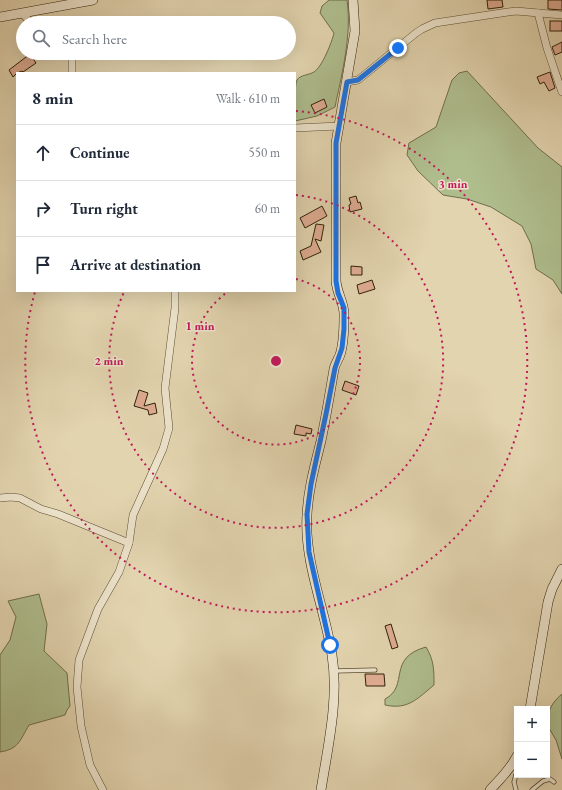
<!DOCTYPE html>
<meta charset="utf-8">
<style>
:root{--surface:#fff;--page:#f2f2f3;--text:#1f2937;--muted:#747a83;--line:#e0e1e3}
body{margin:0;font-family:"EB Garamond",serif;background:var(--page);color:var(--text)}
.controls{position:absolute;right:12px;bottom:12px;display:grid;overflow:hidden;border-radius:0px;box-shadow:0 4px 16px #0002}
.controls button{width:36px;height:36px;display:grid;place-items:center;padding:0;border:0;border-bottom:1px solid var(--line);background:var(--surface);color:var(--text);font:20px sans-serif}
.stop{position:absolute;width:12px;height:12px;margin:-9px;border:3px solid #1a73e8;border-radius:50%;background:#fff}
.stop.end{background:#1a73e8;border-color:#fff;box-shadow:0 1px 4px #0008}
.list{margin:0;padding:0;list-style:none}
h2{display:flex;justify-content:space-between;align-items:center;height:52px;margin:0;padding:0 16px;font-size:17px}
h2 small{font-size:13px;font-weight:400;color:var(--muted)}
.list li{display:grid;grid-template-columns:26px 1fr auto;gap:12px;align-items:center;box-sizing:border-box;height:56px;padding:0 16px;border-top:1px solid var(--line)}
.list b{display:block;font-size:15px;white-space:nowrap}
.list em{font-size:13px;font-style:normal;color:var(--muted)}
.icon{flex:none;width:22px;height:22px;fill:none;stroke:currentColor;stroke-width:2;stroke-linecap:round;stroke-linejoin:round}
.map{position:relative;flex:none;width:562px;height:790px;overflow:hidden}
.search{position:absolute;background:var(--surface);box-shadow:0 4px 16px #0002;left:16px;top:16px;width:280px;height:44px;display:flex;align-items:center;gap:10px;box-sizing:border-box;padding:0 14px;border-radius:22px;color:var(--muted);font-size:15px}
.panel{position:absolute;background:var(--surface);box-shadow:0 4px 16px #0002;left:16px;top:72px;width:280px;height:220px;border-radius:0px}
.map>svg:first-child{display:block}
.green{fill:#afbd8d;stroke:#6f6e4b}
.building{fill:#dfac92;stroke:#2f2009}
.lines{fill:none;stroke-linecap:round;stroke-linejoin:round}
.lane-casing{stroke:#5c4d32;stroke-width:5}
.street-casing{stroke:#5c4d32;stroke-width:8}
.secondary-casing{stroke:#2f2009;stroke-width:10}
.lane{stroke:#ece3cb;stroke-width:3.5}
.street{stroke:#ece3cb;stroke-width:7}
.secondary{stroke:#ece3cb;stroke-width:9}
.route{stroke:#1a73e8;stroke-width:5}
.ring{fill:none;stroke:#c2185b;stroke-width:2;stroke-dasharray:2 4}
.centre{fill:#c2185b;stroke:#ece3cb;stroke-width:2}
.ring-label{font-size:12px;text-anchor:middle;font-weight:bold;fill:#c2185b;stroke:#ece3cb;stroke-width:3;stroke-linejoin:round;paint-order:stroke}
</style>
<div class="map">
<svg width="562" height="790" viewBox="0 0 562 790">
<rect width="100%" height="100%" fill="#e2d4af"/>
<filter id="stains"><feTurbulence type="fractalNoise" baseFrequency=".005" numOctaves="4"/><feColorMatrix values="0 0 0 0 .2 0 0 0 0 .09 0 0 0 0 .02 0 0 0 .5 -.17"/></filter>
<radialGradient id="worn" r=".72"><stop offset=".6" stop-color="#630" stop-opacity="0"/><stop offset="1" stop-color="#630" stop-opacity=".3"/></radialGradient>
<g class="green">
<path d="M329 0H347C352 35 342 73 335 107L317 116 295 121C295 112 294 87 297 80 300 75 309 75 314 72 322 67 332 42 334 33L320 13 322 6Z"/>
<path d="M467 71 538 148 562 167V294L553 280 536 269 531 244 522 226 491 207 467 199 443 195 418 171 407 155 409 143 436 127 452 80 459 73Z"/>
<path d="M39 594 47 624 44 651 67 673 70 706 67 710 65 715 29 725C20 740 19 749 0 752V655L10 640 16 617 8 601Z"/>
<path d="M426 647C434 660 434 670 434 685 417 699 408 710 385 705V699C410 686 386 658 426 647Z"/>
<path d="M562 694V759L556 740 549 728 547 730C547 714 549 705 562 694Z"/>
</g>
<g class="building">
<path d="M487 0H502L503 7 488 9Z"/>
<path d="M548 0H562V10L548 9Z"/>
<rect x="550" y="21" width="12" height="10"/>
<path d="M562 42V52L555 55 552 47Z"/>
<path d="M30 54 36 63 23 72 22 71 17 73 13 77 9 70Z"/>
<path d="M550 72 555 88 549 91 544 82 540 84 537 77Z"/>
<path d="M324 99 327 107 315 113 311 105Z"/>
<path d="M356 196 358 203 360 202 362 209 350 212 349 205 351 204 349 198Z"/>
<path d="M322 206 327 216 305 228 300 218Z"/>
<path d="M316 224 324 225 321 241 315 239 321 252 303 260 300 251 311 246Z"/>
<path d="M351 266 362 267V275H351Z"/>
<path d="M372 280 375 289 359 294 357 285Z"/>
<path d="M345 381 359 386 356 395 342 390Z"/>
<path d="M139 390 148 393 144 406 155 403 157 413 149 415 148 410 134 406Z"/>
<path d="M296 425 312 429 311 434 306 433V436L294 434Z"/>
<path d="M391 624 398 647 392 649 385 626Z"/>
<path d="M365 674H384L385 686H366Z"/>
</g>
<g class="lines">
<g class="lane-casing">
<g id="lane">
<path d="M334 671 375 670"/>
<path d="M516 790 514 782 517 771"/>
<path d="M532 790 543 781 550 779 554 782"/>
</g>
</g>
<g class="street-casing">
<g id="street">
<path d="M22 13 31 23"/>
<path d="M538 13 547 48 562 92"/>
<path d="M69 53 72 59V73"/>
<path d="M347 82 358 80 363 76 416 33 422 29 435 23 508 12 516 11 562 15"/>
<path d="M295 128 339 126"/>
<path d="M0 498 11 497 20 498 41 509 58 514 129 543"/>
<path d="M103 790 90 765 81 726 77 687 79 660 98 609 119 572 129 543 133 515 163 449 169 428 165 388 175 308V291"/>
</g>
</g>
<g class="secondary-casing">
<g id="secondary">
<path d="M0 17 93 0"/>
<path d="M530 709 548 602 552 589 562 569"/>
<path d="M321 790C328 746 339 699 332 655 325 609 304 562 307 515 308 490 315 465 321 441 326 417 330 393 334 369 335 364 338 360 340 355 344 343 344 329 344 316 345 304 337 294 336 281V143L355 31 353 0"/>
<path d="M490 790C500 779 510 770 517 756"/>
</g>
</g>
<use href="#lane" class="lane"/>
<use href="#street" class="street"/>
<use href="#secondary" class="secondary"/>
</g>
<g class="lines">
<path class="route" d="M330 645 309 552 307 514 311 484 326 414 335 368 342 348 344 329V308L338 293 336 281V143L347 82 358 80 398 48"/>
</g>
<g class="ring">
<path d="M296 279A84 84 0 1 1 229 291"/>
<path d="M296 195A167 167 0 1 1 124 292"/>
<path d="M296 111A251 251 0 1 1 35 292"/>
</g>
<circle cx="276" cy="361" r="6" class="centre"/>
<g class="ring-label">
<text x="453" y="188">3 min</text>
<text x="200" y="330">1 min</text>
<text x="109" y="365">2 min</text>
</g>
<rect width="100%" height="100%" filter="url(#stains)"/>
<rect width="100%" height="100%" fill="url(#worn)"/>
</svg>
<div class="controls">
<button>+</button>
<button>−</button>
</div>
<div class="stop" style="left:330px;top:645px"></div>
<div class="stop end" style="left:398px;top:48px"></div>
<div class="search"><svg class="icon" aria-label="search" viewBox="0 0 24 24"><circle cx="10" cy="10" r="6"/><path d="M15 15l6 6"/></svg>Search here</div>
<section class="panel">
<h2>8 min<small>Walk · 610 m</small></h2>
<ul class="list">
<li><svg class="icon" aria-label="ahead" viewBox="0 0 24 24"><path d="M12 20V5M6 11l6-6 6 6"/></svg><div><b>Continue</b></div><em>550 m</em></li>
<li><svg class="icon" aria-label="right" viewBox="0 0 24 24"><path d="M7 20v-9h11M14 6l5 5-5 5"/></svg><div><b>Turn right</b></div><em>60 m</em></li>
<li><svg class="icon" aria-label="arrive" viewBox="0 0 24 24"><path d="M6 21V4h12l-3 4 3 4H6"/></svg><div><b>Arrive at destination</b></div></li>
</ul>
</section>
</div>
